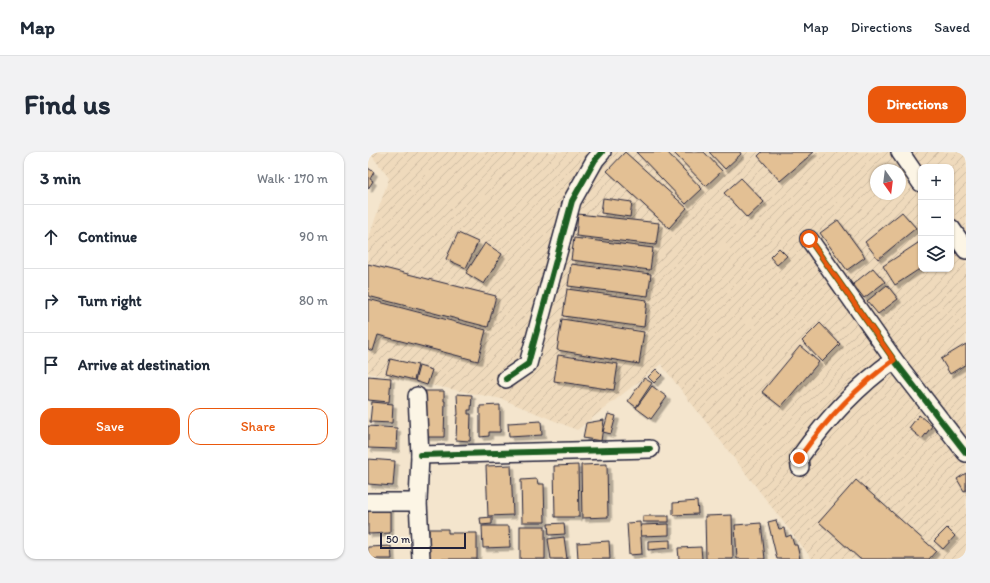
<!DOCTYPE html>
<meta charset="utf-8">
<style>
:root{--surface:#fff;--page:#f2f2f3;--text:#1f2937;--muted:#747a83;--line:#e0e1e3;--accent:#ea580c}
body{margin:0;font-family:Itim,sans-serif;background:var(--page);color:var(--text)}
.controls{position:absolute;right:12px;top:12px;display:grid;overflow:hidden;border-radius:8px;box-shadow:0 1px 3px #0004}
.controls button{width:36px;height:36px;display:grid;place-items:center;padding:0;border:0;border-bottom:1px solid var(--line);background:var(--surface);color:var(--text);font:20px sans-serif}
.compass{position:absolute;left:502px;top:12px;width:36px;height:36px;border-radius:50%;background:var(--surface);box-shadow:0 1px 3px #0004;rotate:166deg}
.scale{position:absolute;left:12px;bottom:10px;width:86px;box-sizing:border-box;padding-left:4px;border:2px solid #22223b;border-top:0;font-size:11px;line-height:14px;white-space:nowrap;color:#22223b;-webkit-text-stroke:3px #fcf5e5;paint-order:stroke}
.stop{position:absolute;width:12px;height:12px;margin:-9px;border:3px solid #ea580c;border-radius:50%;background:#fff}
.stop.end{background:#ea580c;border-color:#fff;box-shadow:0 1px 4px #0008}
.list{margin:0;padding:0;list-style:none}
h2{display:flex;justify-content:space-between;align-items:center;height:52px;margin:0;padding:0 16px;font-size:17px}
h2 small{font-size:13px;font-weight:400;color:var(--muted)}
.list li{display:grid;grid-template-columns:26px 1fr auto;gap:12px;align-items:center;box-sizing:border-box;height:64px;padding:0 16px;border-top:1px solid var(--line)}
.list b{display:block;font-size:15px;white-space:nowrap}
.list em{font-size:13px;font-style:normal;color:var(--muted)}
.actions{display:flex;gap:8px;padding:12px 16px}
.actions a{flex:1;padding:9px 0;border:1px solid var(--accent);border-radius:12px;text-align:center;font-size:14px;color:var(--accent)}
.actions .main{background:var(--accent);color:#fff}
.icon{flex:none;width:22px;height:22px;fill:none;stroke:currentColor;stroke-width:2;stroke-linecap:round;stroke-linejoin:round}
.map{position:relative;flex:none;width:598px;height:407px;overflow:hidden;border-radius:12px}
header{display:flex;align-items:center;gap:24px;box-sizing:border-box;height:56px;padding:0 20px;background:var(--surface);border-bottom:1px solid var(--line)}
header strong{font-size:19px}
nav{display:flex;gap:22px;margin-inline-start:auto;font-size:14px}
.intro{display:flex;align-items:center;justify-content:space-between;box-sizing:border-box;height:96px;padding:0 24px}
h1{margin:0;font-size:28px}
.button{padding:10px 18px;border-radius:12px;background:var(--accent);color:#fff;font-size:14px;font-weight:700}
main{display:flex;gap:24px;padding:0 24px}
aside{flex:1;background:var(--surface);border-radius:12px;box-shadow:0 1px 3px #0004}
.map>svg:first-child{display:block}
.industrial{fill:url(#industrial-furrows);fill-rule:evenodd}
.building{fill:#e3c094;stroke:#22223b;filter:url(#shadow)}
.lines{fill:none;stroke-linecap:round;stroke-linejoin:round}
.minor-casing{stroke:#22223b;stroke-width:20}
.minor{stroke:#fcf5e5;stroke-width:17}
.cycleway-casing{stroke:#fcf5e5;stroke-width:8}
.cycleway{stroke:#1b5e20;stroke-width:6}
.route{stroke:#ea580c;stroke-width:5}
</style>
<header>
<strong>Map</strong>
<nav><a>Map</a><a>Directions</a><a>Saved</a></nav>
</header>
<div class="intro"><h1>Find us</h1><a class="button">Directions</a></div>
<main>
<aside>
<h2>3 min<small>Walk · 170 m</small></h2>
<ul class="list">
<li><svg class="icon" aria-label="ahead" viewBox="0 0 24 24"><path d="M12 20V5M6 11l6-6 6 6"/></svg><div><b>Continue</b></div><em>90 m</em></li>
<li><svg class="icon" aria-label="right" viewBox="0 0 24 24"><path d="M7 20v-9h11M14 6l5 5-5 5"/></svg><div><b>Turn right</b></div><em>80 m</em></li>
<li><svg class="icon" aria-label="arrive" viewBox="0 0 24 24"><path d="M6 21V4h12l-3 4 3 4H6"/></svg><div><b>Arrive at destination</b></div></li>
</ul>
<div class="actions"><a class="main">Save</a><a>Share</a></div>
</aside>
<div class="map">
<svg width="598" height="407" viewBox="0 0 598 407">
<defs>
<pattern id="industrial-furrows" width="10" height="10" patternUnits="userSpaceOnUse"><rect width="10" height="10" fill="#efdabc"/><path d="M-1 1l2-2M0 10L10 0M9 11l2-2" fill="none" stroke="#cdbba2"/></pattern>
<filter id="shadow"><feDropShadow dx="3.5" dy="3.5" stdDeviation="0" flood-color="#0004"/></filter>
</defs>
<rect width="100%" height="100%" fill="#f4e5cd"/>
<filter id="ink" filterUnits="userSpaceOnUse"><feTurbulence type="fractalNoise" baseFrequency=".025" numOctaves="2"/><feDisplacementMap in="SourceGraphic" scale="8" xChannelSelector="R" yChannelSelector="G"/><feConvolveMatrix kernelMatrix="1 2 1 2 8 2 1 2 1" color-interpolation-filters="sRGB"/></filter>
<g filter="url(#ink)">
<path class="industrial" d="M1 0H598V407H444L293 212 209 278 134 247 0 221V88L21 26ZM553 15H583V117H553ZM508 18H532V42H508Z"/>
<g class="building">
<path d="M257 0 319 56 301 76 239 19Z"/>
<path d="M268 0H299L334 37 318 52Z"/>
<path d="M305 0H336L354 19 338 34Z"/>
<path d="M341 0H372L373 2 357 17Z"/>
<path d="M394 0H446L412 29 390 4Z"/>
<path d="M0 16 6 20 2 27 5 29 0 37Z"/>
<path d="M373 26 396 50 379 66 356 41Z"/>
<path d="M235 46 264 50 262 65 233 61Z"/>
<path d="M534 60 548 76 510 107 497 90Z"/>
<path d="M210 62 291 71 288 93 208 84Z"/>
<path d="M470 68 497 105 479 118 452 81Z"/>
<path d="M90 81 110 90 98 116 78 107Z"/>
<path d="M206 86 285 96 282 118 203 108Z"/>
<path d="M553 89V116L527 133 515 114Z"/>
<path d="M117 91 134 102 116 132 98 121Z"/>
<path d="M411 96 419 104 409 113 402 105Z"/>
<path d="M0 112 128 144 120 175 0 144Z"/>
<path d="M203 112 283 122 280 144 200 134Z"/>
<path d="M505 116 517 130 496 146 485 132Z"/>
<path d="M519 133 530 147 510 162 499 149Z"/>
<path d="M199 137 279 148 276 175 195 164Z"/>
<path d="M0 147 118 178 110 209 10 183 5 199 0 197Z"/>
<path d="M194 167 276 180 271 212 189 198Z"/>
<path d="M452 171 472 192 454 210 434 189Z"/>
<path d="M598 192V212L582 222 573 207Z"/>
<path d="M432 194 451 210 413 255 394 240Z"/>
<path d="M190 203 250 212 246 238 186 229Z"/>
<path d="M22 207 50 213 46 228 18 221Z"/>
<path d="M51 214 64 218 59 233 47 229Z"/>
<path d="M288 217 294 223 286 231 280 225Z"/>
<path d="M0 224 23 226 21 250 0 248Z"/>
<path d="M276 226 284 231 268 255 260 249Z"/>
<path d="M284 234 299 245 283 267 268 256Z"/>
<path d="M57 239H76V249H77L76 285H57Z"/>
<path d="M89 242 104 243 103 258H100V262H103L102 289 88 288 89 263H90Z"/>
<path d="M4 250 25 252 24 271 2 270Z"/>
<path d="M132 253V280H121V284L112 285V254Z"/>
<path d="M240 262 248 264 243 282 235 280Z"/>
<path d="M551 263 564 274 554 287 541 276Z"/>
<path d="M236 268 233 289 215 286 218 271Z"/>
<path d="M173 269 174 283 141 285 140 271Z"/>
<path d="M0 274 29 276 28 297 0 296Z"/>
<path d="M0 307 27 309 25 334 0 332Z"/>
<path d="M239 312 240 365 214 366 213 313Z"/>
<path d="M143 313 145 363 120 364 118 314Z"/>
<path d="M210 313 211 365H187L186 314Z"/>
<path d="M598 321V338L596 339 589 327Z"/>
<path d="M169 327 170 332H176L177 370H154L153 328Z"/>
<path d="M488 328 568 399 561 407H492L451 370Z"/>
<path d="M329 349 330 362 305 363V351Z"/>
<path d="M0 356H22V381L0 382Z"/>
<path d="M364 363 365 407H338L337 364Z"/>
<rect x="275" y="364" width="26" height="6"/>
<path d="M124 365V372L113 373 112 366Z"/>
<path d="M408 368 411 377 416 376 418 385 423 383 426 393H429L432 407H409L400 370Z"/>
<path d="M272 370 274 402 261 403 259 371Z"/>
<path d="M196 371 197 382 181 383 180 372Z"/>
<path d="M393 371 397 407H369L367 373Z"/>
<path d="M301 372V383L273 384V373Z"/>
<path d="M114 374H141L142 395 115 396Z"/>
<rect x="152" y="374" width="25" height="33"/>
<path d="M579 376 587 384 575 397 566 389Z"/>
<path d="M61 377H80V381H109V407H61Z"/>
<path d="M196 385 199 407H183L180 387Z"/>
<path d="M302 388V396L280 398V389Z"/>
<path d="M241 389 242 407H210L209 391Z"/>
<path d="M23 394 24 407H0V395Z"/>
<path d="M333 395 334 407H311L310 396Z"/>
</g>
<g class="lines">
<g class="minor-casing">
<g id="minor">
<path d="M532 0 553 31"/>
<path d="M583 76 598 98"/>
<path d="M441 87 526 208 598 301"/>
<path d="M138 227 160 212 204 49 227 8 234 0"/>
<path d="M49 244 52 303 50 350 53 407"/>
<path d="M52 303 282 297"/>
<path d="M432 315 431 306C458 268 488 235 526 208"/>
<path d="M0 350H50"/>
</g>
</g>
<use href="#minor" class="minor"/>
<g class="cycleway-casing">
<g id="cycleway">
<path d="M441 87 526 208 598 301"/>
<path d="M138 227 160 212 204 49 227 8 234 0"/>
<path d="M52 303 282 297"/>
</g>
</g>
<use href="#cycleway" class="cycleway"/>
</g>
</g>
<g class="lines" filter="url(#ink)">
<path class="route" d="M431 306C458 268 488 235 526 208L441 87"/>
</g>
</svg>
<div class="controls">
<button>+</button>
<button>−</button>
<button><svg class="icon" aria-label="layers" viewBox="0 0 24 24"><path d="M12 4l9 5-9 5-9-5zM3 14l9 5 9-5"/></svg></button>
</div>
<svg class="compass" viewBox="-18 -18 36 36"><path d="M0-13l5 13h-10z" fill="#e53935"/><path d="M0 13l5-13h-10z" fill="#747a83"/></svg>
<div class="scale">50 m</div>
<div class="stop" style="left:441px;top:87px"></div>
<div class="stop end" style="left:431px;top:306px"></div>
</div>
</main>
